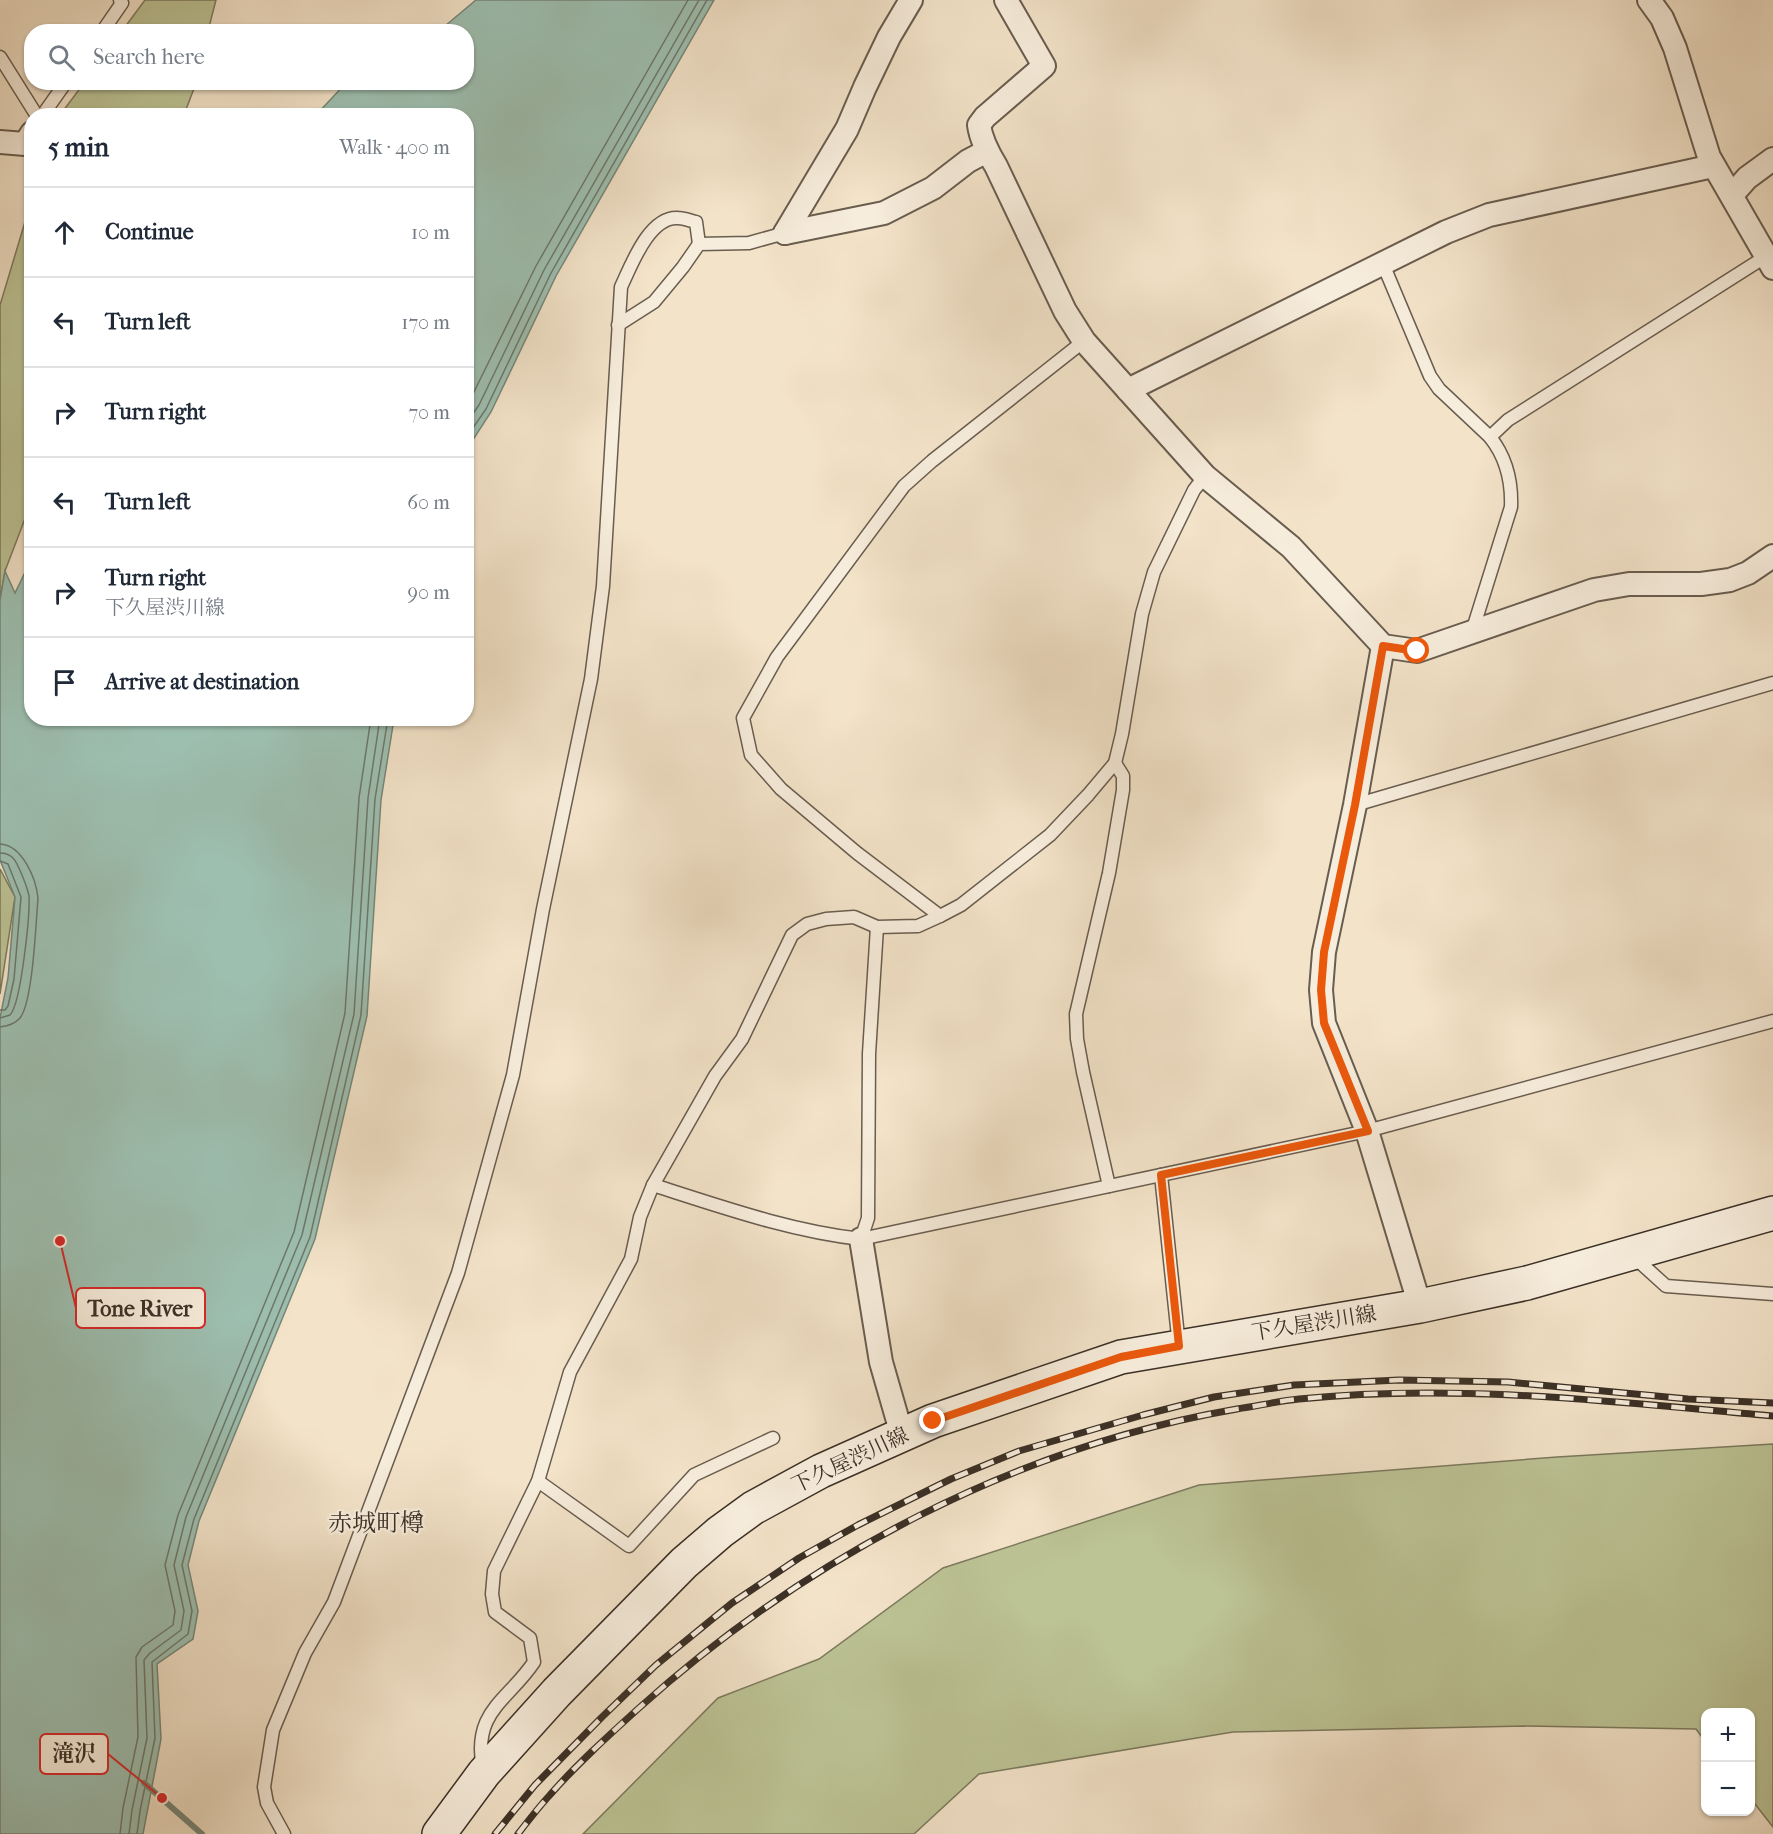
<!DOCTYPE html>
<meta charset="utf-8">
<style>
:root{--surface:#fff;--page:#f2f2f3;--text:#1f2937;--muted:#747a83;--line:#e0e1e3}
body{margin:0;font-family:"IM FELL French Canon","Noto Serif JP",serif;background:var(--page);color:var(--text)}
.controls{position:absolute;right:18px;bottom:18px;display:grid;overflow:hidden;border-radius:12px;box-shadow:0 2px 4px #0004}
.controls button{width:54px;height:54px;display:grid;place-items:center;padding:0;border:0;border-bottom:2px solid var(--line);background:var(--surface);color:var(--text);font:30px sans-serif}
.stop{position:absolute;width:18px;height:18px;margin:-14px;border:4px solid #ea580c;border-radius:50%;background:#fff}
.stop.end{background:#ea580c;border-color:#fff;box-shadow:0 2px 6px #0008}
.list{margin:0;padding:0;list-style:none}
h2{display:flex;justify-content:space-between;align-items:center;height:78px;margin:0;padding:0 24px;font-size:26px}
h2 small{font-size:20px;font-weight:400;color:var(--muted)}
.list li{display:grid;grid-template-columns:39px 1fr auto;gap:18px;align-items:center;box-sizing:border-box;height:90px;padding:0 24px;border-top:2px solid var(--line)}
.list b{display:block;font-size:22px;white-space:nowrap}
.list p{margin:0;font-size:20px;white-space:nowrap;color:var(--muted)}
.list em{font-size:20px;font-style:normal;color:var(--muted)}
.icon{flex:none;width:33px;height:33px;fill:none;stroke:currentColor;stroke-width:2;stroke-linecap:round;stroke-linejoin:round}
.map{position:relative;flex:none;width:1773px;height:1834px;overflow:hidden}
.search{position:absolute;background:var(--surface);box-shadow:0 2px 4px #0004;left:24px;top:24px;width:450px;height:66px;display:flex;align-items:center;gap:15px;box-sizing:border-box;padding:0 21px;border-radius:24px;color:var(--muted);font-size:22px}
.panel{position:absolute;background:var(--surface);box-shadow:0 2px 4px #0004;left:24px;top:108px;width:450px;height:618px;border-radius:24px}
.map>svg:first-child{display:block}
.green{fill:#bcc395;stroke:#7c7a5e;stroke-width:1.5}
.water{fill:#9dbfb0;stroke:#768679;stroke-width:1.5}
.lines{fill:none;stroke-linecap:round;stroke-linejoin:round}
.shore{stroke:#6c786b;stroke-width:1.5}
.stream{stroke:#768679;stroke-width:6}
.lane-casing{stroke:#695d4f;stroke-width:15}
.street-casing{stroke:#695d4f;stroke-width:26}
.secondary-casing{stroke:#3b3026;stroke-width:36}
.lane{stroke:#f7eddc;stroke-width:12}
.street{stroke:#f7eddc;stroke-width:22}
.secondary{stroke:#f7eddc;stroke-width:33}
.rail-casing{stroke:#3b3026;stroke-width:7}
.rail{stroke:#f7eddc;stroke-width:4.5;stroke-dasharray:14;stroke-linecap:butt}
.route{stroke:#ea580c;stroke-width:8}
.labels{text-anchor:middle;stroke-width:4.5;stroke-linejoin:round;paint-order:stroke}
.street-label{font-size:21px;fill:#3b3026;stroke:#f7eddc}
.quarter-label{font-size:24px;fill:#3b3026;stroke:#f7eddc}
.leader{fill:none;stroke:#d62828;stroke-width:2}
.callout-dot{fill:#d62828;stroke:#f7eddc;stroke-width:2}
.callout{fill:#f7eddc;stroke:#d62828;stroke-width:2}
.callout-label{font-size:22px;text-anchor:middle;font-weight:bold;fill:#3b3026}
</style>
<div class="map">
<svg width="1773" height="1834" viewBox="0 0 1773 1834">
<rect width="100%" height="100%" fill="#f3e3c9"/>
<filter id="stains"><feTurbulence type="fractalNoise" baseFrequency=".00333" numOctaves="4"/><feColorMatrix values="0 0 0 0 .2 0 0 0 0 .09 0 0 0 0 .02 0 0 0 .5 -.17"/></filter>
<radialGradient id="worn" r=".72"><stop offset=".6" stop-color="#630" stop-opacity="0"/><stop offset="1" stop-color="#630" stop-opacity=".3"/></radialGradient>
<g class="green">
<path d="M145 0H216L208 31H122Z"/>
<path d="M84 83 85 82 196 83 184 115H60Z"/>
<path d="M31 202V503L5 571 0 600V305Z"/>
<path d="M0 869 15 897 0 994Z"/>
<path d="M1773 1444V1827L1751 1799 1750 1712H1706L1705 1741 1696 1729 1526 1726 1233 1732 979 1774 914 1834H583L718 1698 819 1659 943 1568 1199 1485 1557 1457Z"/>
</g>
<g class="water">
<path d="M476 0H714L556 276 491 412 467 449 466 116 316 115 346 83 466 82V32L439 31Z"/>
<path d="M31 560 32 718 394 719 381 800 367 1016 315 1239 199 1521 188 1565 198 1611 193 1639 157 1664 161 1739 143 1834H0V1018L8 978 15 897 0 860V600L5 571 15 593Z"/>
</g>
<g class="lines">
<g class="shore">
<path d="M466 408 536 266 688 0"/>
<path d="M466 424 479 405 544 270 699 0"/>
<path d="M466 438 486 409 551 273 707 0"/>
<path d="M0 844C22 845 36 878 38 898 36 921 33 1002 20 1018 15 1024 8 1026 0 1027"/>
<path d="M0 853C5 853 9 854 13 858 18 863 28 889 29 896 30 915 21 1004 10 1015L0 1018"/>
<path d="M0 861 8 864 21 897 14 979 8 1006 5 1010H0"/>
<path d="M120 1834 123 1808 138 1737 136 1657 142 1647 173 1625 175 1611 165 1565 178 1515 294 1232 345 1013 359 798 371 718"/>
<path d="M129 1834 132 1810 147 1738 144 1660 150 1653 181 1630 184 1611 174 1565 186 1517 302 1235 354 1014 368 798 380 718"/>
<path d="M137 1834 140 1811 155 1738 152 1662 188 1634 192 1611 182 1565 194 1519 310 1237 361 1015 375 799 388 718"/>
</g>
<path class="stream" d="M144 1783 202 1834"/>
<g class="lane-casing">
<g id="lane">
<path d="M102 32 122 3 120 0"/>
<path d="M0 57 37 116"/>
<path d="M42 116 66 82"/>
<path d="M1383 264 1430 376 1439 389 1490 437"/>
<path d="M618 325 654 302 683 267 699 244 749 243 785 233"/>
<path d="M1472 632 1511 507C1512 481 1506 457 1490 437L1508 420 1765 257"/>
<path d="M1355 805 1773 683"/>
<path d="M940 916 857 853 781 789 751 755 743 718 777 657 904 486 932 461 1084 341"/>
<path d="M1161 1175 1179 1346"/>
<path d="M653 1185C722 1207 790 1231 861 1239L1367 1131 1773 1021"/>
<path d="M1109 1186 1083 1072 1077 1039 1076 1014 1109 873 1123 790V776L1115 763"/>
<path d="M861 1239 868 1218 869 1054 877 927"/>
<path d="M1634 1257 1666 1286 1773 1294"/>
<path d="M538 1481 629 1546 694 1475 773 1438"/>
<path d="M483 1769C472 1711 507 1702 534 1662L530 1638 495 1612 492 1594 494 1571 538 1481 570 1372 631 1259 640 1217 653 1185 715 1076 742 1039 792 935 807 924 826 919 854 917 877 927 918 926 940 916 961 905 1050 835 1088 795 1115 763 1122 734 1142 614 1154 572 1194 490 1205 476"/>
<path d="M284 1834 267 1803 264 1787 273 1730 305 1653 334 1602 458 1273 513 1075 543 909 591 679 603 586 621 287C631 266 649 216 678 218 684 218 691 221 696 222L699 244"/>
</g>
</g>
<g class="street-casing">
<g id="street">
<path d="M1006 0 1044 66 985 117 979 125C981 140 988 153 996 166L1065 311 1084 341 1205 476 1291 547 1383 646 1417 651 1594 590 1629 584H1701L1730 580 1748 573 1773 556"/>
<path d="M1649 0 1662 18 1675 48 1709 157 1773 268"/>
<path d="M0 142 25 144 32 133"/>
<path d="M1732 195 1747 178 1773 159"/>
<path d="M785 233 847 129 865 87 889 37 911 0"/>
<path d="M785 233 884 213 933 188 968 161 987 151"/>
<path d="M1128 390 1446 232 1489 215 1713 166"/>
<path d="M1383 646 1355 805 1324 952 1321 990 1324 1023 1367 1131 1420 1306"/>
<path d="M861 1239 881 1362 902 1435"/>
</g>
</g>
<g class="secondary-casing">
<path id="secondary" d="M439 1834 484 1773 557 1692 684 1563 720 1532 753 1508 821 1471 933 1421 1121 1357 1420 1306 1527 1283 1773 1213"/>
</g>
<use href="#lane" class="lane"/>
<use href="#street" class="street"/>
<use href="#secondary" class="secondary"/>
<g class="rail-casing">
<g id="rail">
<path d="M495 1834 535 1785 602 1717 656 1665 732 1603 799 1558 858 1525 951 1479 1019 1451 1143 1415 1214 1397 1294 1385 1399 1380 1508 1382 1688 1399 1773 1403"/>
<path d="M518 1834C528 1821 538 1808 549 1796 576 1765 608 1736 639 1708 806 1558 1015 1447 1237 1409 1258 1406 1278 1401 1299 1399 1457 1383 1616 1402 1773 1416"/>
</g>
</g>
<use href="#rail" class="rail"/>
</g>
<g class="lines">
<path class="route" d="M933 1421 1121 1357 1179 1346 1161 1175 1368 1131 1324 1023 1321 990 1324 952 1355 805 1383 646 1417 651"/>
</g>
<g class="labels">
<g class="street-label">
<text transform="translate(1314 1323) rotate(-9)" y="7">下久屋渋川線</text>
<text transform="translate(850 1460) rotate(-25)" y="7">下久屋渋川線</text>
</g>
<g class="quarter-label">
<text x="376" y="1531">赤城町樽</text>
</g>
</g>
<path class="leader" d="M60 1241L76 1308M162 1798L108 1754"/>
<g class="callout-dot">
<circle cx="60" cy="1241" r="6"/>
<circle cx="162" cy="1798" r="6"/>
</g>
<g class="callout">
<rect x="76" y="1288" width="129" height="40" rx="6"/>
<rect x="40" y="1734" width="68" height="40" rx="6"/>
</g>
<g class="callout-label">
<text x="140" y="1316">Tone River</text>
<text x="74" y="1761">滝沢</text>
</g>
<rect width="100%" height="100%" filter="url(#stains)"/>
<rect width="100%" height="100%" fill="url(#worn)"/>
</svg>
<div class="controls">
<button>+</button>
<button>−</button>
</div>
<div class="stop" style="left:1417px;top:651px"></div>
<div class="stop end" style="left:933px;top:1421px"></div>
<div class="search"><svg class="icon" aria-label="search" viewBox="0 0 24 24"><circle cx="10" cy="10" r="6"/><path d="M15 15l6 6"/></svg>Search here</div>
<section class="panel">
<h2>5 min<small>Walk · 400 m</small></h2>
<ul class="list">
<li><svg class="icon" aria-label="ahead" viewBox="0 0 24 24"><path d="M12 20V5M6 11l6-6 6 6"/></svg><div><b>Continue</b></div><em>10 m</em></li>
<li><svg class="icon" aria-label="left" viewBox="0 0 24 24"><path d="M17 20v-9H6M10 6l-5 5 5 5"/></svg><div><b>Turn left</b></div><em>170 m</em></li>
<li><svg class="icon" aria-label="right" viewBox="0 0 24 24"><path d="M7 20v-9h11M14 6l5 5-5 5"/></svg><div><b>Turn right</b></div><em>70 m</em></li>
<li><svg class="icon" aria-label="left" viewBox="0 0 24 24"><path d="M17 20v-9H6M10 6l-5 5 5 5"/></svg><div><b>Turn left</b></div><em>60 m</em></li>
<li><svg class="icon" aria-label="right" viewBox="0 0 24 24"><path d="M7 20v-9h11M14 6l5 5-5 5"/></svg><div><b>Turn right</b><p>下久屋渋川線</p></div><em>90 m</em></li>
<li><svg class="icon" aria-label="arrive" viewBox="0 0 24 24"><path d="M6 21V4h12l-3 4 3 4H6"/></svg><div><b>Arrive at destination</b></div></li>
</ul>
</section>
</div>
